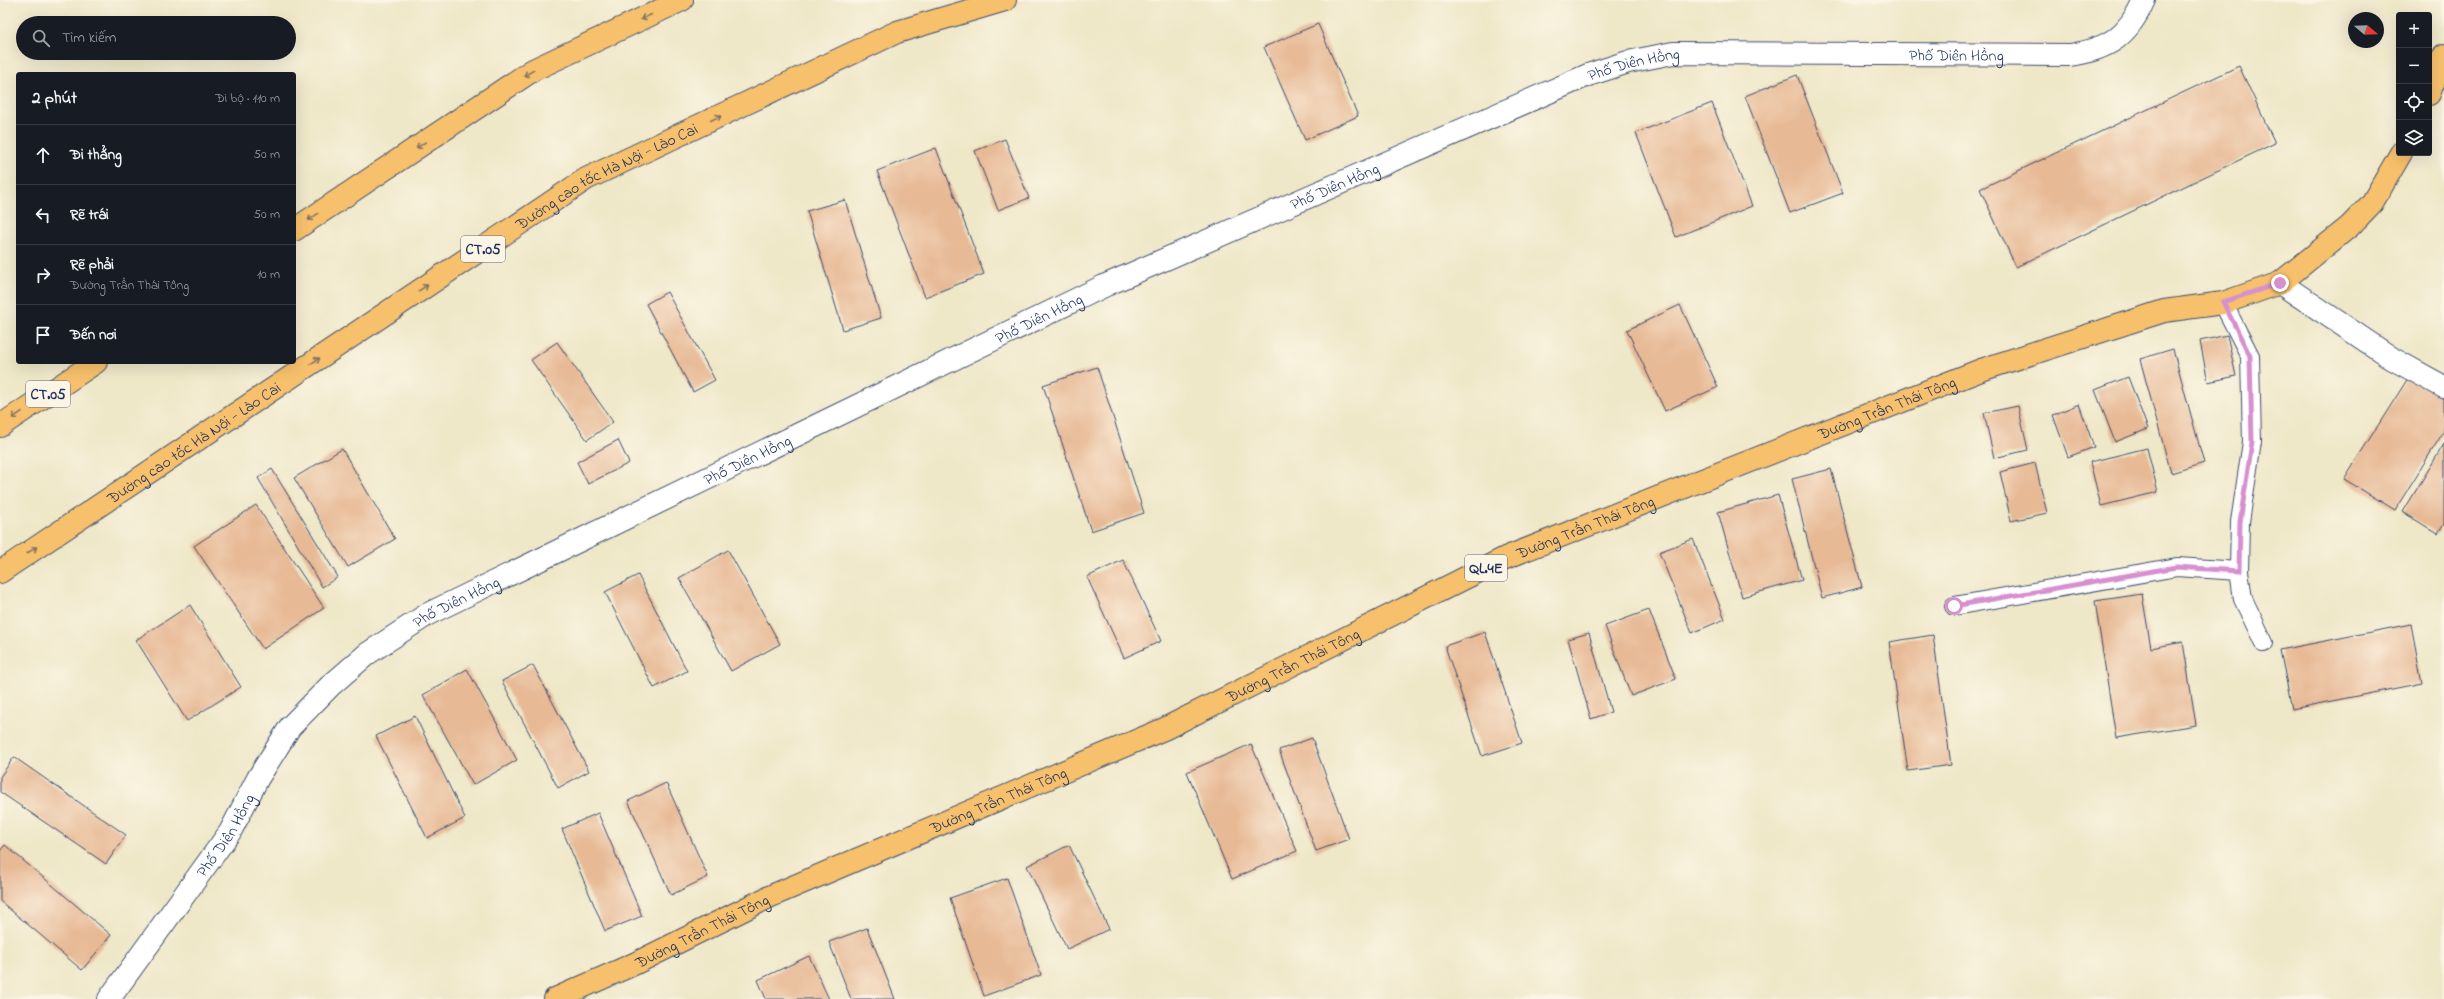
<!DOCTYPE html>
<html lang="vi">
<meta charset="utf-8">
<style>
:root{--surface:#171b24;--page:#20242c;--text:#f1f3f6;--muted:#9ea1a6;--line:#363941}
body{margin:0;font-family:"Indie Flower",sans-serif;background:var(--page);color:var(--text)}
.controls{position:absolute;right:12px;top:12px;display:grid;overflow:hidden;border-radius:4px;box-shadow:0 4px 16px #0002}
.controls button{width:36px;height:36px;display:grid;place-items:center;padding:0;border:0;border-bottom:1px solid var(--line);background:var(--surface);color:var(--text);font:20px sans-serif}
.compass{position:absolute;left:2348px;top:12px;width:36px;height:36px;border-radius:50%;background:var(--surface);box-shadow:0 4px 16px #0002;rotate:109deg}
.stop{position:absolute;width:12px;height:12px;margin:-9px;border:3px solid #d690ce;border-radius:50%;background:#fff}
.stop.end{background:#d690ce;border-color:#fff;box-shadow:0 1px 4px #0008}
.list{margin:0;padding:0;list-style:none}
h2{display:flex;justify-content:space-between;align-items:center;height:52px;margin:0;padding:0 16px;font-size:17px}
h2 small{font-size:13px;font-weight:400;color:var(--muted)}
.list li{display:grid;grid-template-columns:26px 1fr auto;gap:12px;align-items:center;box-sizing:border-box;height:60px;padding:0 16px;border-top:1px solid var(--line)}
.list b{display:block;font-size:15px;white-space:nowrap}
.list p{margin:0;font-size:13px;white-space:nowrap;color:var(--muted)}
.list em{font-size:13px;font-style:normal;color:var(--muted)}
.icon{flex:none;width:22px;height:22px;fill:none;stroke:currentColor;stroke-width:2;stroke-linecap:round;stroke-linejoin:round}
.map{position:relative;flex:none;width:2444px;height:999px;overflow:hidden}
.search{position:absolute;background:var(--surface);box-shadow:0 4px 16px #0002;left:16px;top:16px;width:280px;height:44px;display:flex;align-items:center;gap:10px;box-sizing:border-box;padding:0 14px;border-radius:22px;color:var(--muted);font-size:15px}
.panel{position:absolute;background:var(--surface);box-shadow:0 4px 16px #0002;left:16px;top:72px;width:280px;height:292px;border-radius:4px}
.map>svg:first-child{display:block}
.building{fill:#e7b995}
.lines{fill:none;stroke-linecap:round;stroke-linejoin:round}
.lane-casing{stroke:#3b4b6e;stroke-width:20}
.street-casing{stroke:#3b4b6e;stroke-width:24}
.primary-casing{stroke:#3b4b6e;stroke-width:24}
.highway-casing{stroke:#3b4b6e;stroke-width:24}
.lane{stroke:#fff;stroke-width:18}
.street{stroke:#fff;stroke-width:22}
.primary{stroke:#f7c06c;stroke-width:22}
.highway{stroke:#f7c06c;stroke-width:22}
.oneway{stroke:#7e7064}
.route{stroke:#d690ce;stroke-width:5}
.labels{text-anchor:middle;stroke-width:3.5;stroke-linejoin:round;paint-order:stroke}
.shield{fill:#fcf5e5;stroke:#5e6a86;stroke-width:1}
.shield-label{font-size:15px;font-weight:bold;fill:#1b2f5e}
.street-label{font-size:16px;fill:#1b2f5e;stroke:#fcf5e5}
</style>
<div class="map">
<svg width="2444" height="999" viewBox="0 0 2444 999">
<rect width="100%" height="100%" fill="#fcf5e5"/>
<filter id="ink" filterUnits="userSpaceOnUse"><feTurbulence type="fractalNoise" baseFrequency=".025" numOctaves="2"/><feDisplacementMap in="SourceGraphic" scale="8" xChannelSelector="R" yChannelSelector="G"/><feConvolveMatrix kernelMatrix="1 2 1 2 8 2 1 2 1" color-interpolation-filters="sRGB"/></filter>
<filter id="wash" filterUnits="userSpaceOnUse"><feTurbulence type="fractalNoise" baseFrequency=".012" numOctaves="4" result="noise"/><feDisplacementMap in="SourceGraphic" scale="16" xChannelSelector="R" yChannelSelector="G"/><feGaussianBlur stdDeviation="0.9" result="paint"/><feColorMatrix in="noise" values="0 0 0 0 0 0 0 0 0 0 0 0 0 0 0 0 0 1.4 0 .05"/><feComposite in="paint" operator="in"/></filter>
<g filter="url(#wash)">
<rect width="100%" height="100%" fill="#eee7c8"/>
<g id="blocks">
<g class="building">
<path d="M1318 24 1358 116 1305 140 1264 47Z"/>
<path d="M2239 66 2275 143 2016 267 1980 189Z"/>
<path d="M1797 75 1843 193 1790 213 1745 96Z"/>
<path d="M1712 103 1752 206 1676 237 1636 133Z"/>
<path d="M1005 139 1029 198 998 210 975 151Z"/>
<path d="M936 148 984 274 925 297 877 171Z"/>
<path d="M845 200 881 318 843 330 807 211Z"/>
<path d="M667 292 715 380 693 392 646 304Z"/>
<path d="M1680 305 1718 387 1665 411 1627 330Z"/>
<path d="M2227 335 2236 376 2208 382 2200 341Z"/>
<path d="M557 342 613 422 587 440 531 360Z"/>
<path d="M2173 349 2204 463 2171 473 2140 359Z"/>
<path d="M1097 367 1144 513 1091 531 1043 385Z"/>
<path d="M2412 372 2444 392V431L2395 510 2344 479Z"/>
<path d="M2128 377 2148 429 2115 442 2095 390Z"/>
<path d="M2079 404 2094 447 2068 457 2053 415Z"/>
<path d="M2018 406 2028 450 1994 458 1984 413Z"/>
<path d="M618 440 629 463 588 484 577 462Z"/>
<path d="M2444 444V524L2438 534 2403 512Z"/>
<path d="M2147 448 2158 492 2101 506 2090 462Z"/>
<path d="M342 449 395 539 348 567 294 478Z"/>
<path d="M2035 463 2047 513 2011 521 2000 472Z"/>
<path d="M272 469 338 577 322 587 258 478Z"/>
<path d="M1831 469 1862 587 1822 598 1792 479Z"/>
<path d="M1778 495 1802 580 1742 597 1718 512Z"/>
<path d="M256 505 324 608 263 649 194 546Z"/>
<path d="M1693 539 1725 619 1692 633 1659 552Z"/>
<path d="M728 550 780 644 731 671 679 578Z"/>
<path d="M1123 560 1161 641 1124 658 1087 577Z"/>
<path d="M638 575 687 671 654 688 605 592Z"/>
<path d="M2142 594 2151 648 2183 642 2196 725 2116 738 2095 601Z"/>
<path d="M190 605 241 687 187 721 136 640Z"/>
<path d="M1649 610 1676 679 1631 696 1605 626Z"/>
<path d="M2411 624 2422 683 2292 709 2280 650Z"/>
<path d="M1485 632 1522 743 1482 756 1445 646Z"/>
<path d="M1589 633 1611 712 1591 719 1568 639Z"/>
<path d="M1933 635 1951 765 1908 771 1889 642Z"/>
<path d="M533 665 589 771 558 788 502 681Z"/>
<path d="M467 669 517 760 473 785 423 695Z"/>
<path d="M415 716 465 818 427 838 376 736Z"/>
<path d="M1312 738 1349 839 1316 851 1279 750Z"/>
<path d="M1251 744 1297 851 1232 879 1187 772Z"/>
<path d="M14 757 126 835 106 864 0 792V777Z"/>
<path d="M666 783 708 877 671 895 628 801Z"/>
<path d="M598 813 642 916 605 931 562 829Z"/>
<path d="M5 845 111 935 82 970 0 901V851Z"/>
<path d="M1069 845 1109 929 1067 949 1027 866Z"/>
<path d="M1007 878 1041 975 984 996 950 898Z"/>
<path d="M867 928 895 999H851L829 942Z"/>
<path d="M809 956 829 999H766L758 980Z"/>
</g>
</g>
</g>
<g filter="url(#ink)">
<use href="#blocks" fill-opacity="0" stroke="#3b4b6e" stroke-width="1"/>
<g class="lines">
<g class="lane-casing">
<g id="lane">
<path d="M2223 303 2250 356 2252 442 2240 522 2239 571 2243 599 2264 643"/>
<path d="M1954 606 2177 567 2239 571"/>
</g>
</g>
<g class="street-casing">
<g id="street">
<path d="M2280 283 2393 359 2444 387"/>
<path id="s1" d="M109 999 230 832 258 778 290 727 330 686 367 654 428 614 1106 285 1588 75 1628 62 1673 53 2070 55C2109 49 2128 36 2144 0"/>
</g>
</g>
<g class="primary-casing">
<g id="primary">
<path d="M2429 94 2444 55"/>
<path id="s2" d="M555 999 634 964 771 896 1164 729 1505 558 1981 370 2164 311 2223 303 2280 283 2350 226 2372 203 2401 153"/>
</g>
</g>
<g class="highway-casing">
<g id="highway">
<path d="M294 230 533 70 682 0"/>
<path d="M0 426 96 362"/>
<path id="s3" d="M0 572 586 179 897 32 1005 0"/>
</g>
</g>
<use href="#lane" class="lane"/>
<use href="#street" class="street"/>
<use href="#primary" class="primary"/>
<use href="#highway" class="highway"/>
</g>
<defs><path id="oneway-shaft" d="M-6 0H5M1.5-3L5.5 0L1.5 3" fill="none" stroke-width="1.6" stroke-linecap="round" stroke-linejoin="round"/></defs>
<g class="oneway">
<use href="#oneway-shaft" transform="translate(646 17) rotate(155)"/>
<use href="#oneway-shaft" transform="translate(529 73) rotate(148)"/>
<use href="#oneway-shaft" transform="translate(716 118) rotate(-25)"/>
<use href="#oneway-shaft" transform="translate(421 145) rotate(146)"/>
<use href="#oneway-shaft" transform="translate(313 217) rotate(146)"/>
<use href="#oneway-shaft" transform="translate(423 288) rotate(-34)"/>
<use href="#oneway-shaft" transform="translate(315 361) rotate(-34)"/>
<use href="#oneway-shaft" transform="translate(17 415) rotate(146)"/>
<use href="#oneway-shaft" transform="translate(32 550) rotate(-34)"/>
</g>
</g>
<g class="lines" filter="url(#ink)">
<path class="route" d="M1954 606 2176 567 2239 571 2240 522 2252 442 2250 356 2223 302 2280 283"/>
</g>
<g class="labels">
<g class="shield">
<rect x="461" y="236" width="44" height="26" rx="3"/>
<rect x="26" y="381" width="44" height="26" rx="3"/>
<rect x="1465" y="555" width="42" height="26" rx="3"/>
</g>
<g class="shield-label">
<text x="483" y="254">CT.05</text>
<text x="48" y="399">CT.05</text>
<text x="1486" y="573">QL.4E</text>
</g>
<g class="street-label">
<text dy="6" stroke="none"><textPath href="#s1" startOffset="2157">Phố Diên Hồng</textPath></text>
<text dy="6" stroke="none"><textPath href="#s1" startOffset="1833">Phố Diên Hồng</textPath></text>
<text dy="6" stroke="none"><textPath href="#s3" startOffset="725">Đường cao tốc Hà Nội - Lào Cai</textPath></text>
<text dy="6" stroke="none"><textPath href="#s1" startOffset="1509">Phố Diên Hồng</textPath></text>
<text dy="6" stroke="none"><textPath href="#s1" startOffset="1185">Phố Diên Hồng</textPath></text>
<text dy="6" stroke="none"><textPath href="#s2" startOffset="1458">Đường Trần Thái Tông</textPath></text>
<text dy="6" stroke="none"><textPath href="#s3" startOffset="233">Đường cao tốc Hà Nội - Lào Cai</textPath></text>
<text dy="6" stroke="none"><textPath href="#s1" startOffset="861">Phố Diên Hồng</textPath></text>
<text dy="6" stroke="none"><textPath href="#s2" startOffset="1134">Đường Trần Thái Tông</textPath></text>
<text dy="6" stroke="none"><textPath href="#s1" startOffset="537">Phố Diên Hồng</textPath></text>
<text dy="6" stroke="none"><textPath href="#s2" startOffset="810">Đường Trần Thái Tông</textPath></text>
<text dy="6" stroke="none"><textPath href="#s2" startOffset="486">Đường Trần Thái Tông</textPath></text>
<text dy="6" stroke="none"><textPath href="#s1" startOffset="201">Phố Diên Hồng</textPath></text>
<text dy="6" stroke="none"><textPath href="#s2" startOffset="162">Đường Trần Thái Tông</textPath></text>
</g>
</g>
</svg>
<div class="controls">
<button>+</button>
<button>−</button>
<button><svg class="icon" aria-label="locate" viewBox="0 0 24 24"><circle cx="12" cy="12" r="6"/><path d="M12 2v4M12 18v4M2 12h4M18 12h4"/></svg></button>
<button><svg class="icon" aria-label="layers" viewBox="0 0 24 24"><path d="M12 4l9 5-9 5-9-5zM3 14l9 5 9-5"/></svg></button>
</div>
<svg class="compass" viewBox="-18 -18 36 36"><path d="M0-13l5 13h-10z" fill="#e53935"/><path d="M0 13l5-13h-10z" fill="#9ea1a6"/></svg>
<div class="stop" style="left:1954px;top:606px"></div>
<div class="stop end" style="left:2280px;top:283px"></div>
<div class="search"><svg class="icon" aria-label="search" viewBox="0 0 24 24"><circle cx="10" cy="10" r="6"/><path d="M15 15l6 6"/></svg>Tìm kiếm</div>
<section class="panel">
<h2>2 phút<small>Đi bộ · 110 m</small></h2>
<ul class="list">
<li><svg class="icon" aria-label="ahead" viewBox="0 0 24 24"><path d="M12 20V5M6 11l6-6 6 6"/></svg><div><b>Đi thẳng</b></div><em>50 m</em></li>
<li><svg class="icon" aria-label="left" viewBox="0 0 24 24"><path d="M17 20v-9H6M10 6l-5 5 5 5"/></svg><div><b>Rẽ trái</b></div><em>50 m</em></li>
<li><svg class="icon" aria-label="right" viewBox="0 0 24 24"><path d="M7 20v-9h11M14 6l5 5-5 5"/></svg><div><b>Rẽ phải</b><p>Đường Trần Thái Tông</p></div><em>10 m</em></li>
<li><svg class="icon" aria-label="arrive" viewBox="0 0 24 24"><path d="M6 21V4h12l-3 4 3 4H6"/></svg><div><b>Đến nơi</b></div></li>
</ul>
</section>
</div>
